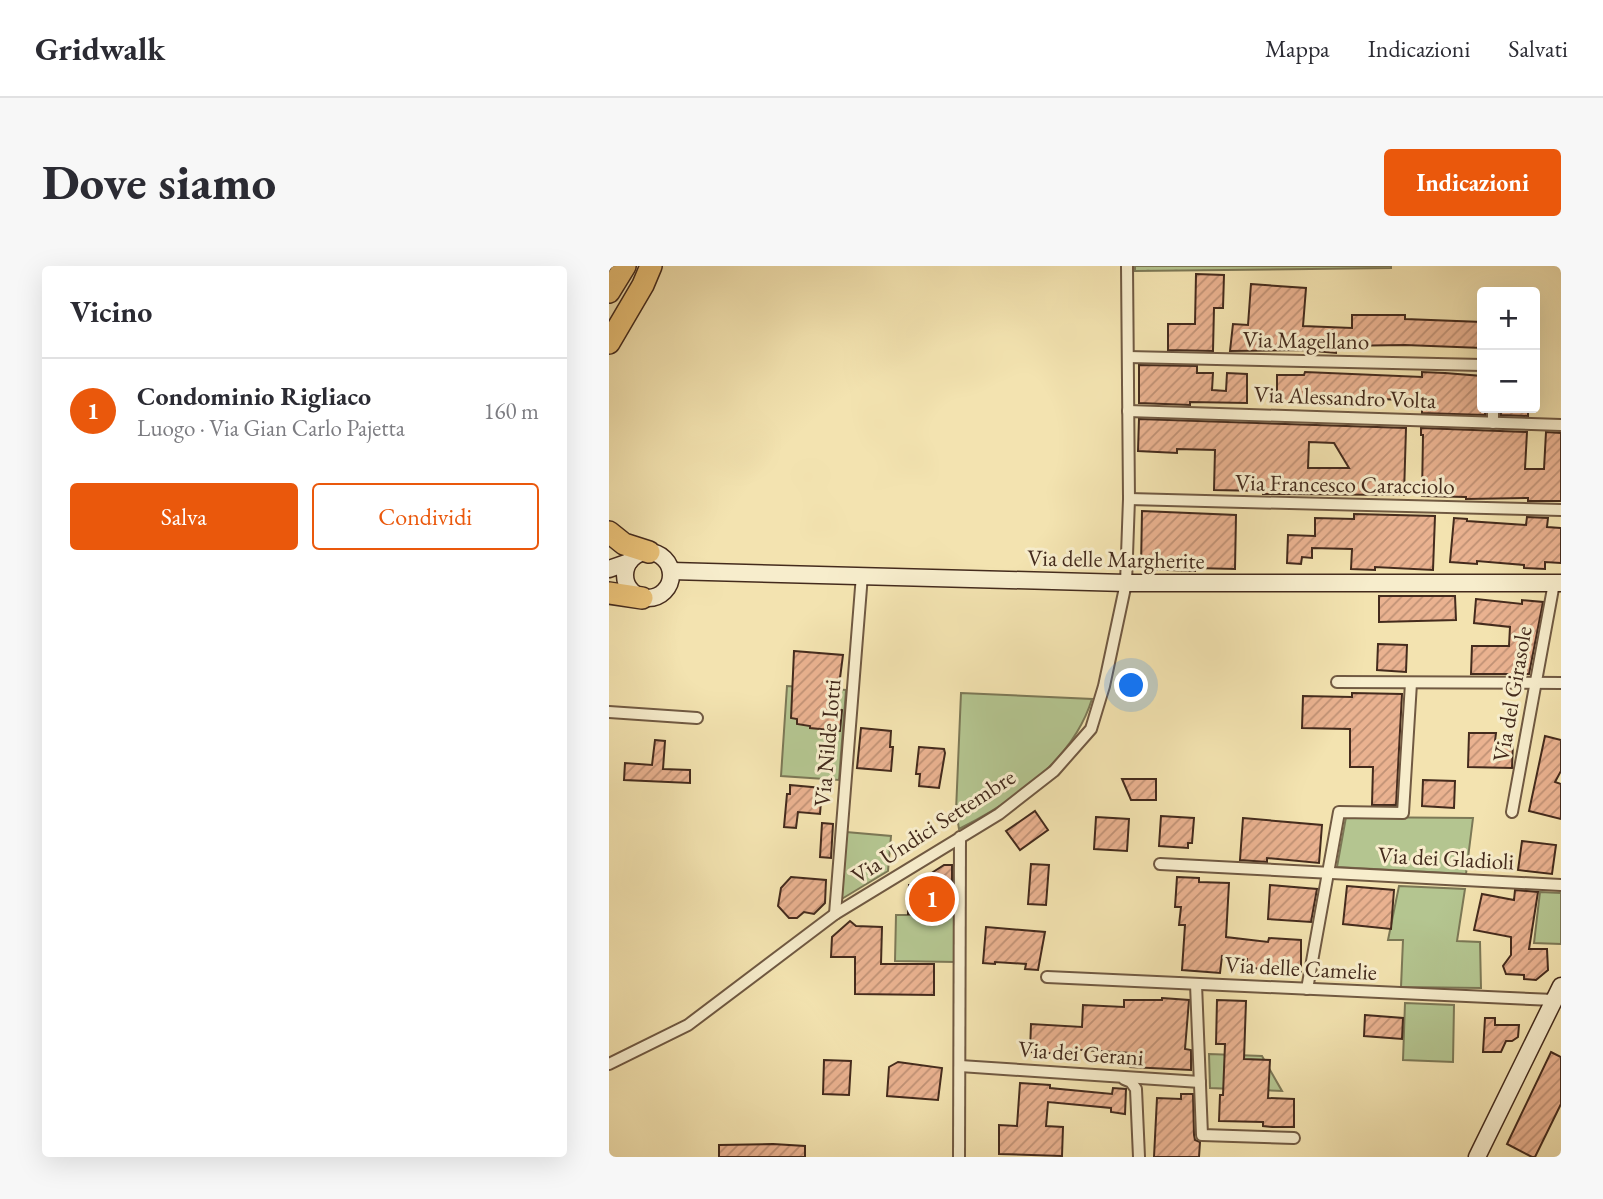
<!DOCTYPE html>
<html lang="it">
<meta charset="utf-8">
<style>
:root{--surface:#fff;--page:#f7f7f7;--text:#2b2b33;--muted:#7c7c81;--line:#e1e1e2;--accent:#ea580c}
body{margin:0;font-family:"EB Garamond",serif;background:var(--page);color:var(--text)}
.controls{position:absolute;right:21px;top:21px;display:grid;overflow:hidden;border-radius:7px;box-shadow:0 7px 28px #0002}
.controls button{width:63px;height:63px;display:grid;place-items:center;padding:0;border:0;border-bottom:2px solid var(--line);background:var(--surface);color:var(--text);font:35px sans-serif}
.you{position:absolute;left:523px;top:420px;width:24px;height:24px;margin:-18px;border:5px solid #fff;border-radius:50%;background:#1a73e8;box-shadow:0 0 0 10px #1a73e833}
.badge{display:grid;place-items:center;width:46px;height:46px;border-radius:50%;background:var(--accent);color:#fff;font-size:23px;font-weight:700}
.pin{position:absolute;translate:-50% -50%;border:4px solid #fff;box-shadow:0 2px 7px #0006}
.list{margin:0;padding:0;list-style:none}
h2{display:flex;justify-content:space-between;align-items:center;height:91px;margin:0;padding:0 28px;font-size:30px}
h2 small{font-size:23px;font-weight:400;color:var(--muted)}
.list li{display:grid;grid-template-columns:46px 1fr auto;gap:21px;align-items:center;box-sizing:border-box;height:105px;padding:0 28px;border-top:2px solid var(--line)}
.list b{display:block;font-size:26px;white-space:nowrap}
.list p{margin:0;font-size:23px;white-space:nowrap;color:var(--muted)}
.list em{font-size:23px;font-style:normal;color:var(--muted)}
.actions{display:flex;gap:14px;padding:21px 28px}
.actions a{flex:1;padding:16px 0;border:2px solid var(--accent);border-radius:7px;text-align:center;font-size:24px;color:var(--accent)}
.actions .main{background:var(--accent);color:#fff}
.map{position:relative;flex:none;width:952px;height:891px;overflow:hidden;border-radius:7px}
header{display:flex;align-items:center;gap:42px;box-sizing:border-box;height:98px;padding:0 35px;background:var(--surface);border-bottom:2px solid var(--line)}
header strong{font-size:33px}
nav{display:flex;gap:38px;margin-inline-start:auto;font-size:24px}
.intro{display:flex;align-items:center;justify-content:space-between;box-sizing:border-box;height:168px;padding:0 42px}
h1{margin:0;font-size:49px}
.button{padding:18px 32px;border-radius:7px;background:var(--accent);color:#fff;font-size:24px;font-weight:700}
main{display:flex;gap:42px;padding:0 42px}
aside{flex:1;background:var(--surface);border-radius:7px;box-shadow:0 7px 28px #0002}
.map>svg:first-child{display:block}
.grass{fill:#b4c590;stroke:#7c7856;stroke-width:2}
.cemetery{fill:url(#cemetery-stones);stroke:#7c7856;stroke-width:2}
.building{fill:url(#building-hatch);stroke:#442b1d;stroke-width:2;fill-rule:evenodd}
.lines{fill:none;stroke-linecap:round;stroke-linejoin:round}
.street-casing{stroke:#705942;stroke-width:14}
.secondary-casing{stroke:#442b1d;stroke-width:19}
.highway-casing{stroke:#442b1d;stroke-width:24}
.street{stroke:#f7edcc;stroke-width:10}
.secondary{stroke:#f7edcc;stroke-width:16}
.highway{stroke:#eac278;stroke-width:21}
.labels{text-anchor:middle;stroke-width:6;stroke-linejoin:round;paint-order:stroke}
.street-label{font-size:23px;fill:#442b1d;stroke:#f7edcc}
</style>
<header>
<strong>Gridwalk</strong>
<nav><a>Mappa</a><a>Indicazioni</a><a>Salvati</a></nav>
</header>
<div class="intro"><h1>Dove siamo</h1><a class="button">Indicazioni</a></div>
<main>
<aside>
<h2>Vicino<small></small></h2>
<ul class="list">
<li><span class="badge">1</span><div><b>Condominio Rigliaco</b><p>Luogo · Via Gian Carlo Pajetta</p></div><em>160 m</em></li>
</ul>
<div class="actions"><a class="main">Salva</a><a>Condividi</a></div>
</aside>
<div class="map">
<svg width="952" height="891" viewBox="0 0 952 891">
<defs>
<pattern id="cemetery-stones" width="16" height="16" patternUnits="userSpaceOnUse" patternTransform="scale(1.75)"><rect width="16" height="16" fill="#b4c590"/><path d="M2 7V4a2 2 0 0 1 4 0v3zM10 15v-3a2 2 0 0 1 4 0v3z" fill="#9ca97c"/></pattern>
<pattern id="building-hatch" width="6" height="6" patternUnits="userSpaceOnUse" patternTransform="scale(1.75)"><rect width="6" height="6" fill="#eab290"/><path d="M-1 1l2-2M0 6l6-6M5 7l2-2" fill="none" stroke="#bf9175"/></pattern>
</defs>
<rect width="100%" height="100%" fill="#f3e3b0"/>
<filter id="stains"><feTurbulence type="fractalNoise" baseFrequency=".00286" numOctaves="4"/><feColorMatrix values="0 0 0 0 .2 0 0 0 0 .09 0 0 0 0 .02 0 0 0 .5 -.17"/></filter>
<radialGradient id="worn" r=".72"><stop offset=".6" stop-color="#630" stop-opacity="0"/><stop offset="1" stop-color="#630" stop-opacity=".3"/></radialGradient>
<g class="grass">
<path d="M178 420 237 424 230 514 172 510Z"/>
<path d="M352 427 483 433C464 494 404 536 350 563L347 545Z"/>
<path d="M737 551 864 552 857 608 728 601Z"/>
<path d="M237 566 282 570 279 605 231 634Z"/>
<path d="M790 620 856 623 848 675 871 676 872 722 792 721 794 674H779Z"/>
<path d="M931 626 952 627V678L925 677Z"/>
<path d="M287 649H346V696L286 695Z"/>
<path d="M796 737 845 739 844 796 794 794Z"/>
<path d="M600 788 653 790 673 825 601 822Z"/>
</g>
<path class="cemetery" d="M526 0H782V2L526 5Z"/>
<g class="building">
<path d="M587 8 615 9 614 42H605L604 85 559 84V58H586Z"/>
<path d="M642 18 697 22 694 60 743 62V49H796V53L873 56V82L796 79 727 80V87L694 84 621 85 624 58 639 59Z"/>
<path d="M530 99 588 100V107H604L603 124 617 125 618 107 638 108V137L581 136V139L530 137Z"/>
<path d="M696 106 813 111V106L836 107 873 110V142H876V149L813 147V135L751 132 750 136 668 135V109H695Z"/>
<path d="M892 142H919V150L892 149Z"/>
<path d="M530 153 797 162 795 229 654 228V225L605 224 606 184 568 183V187L529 185ZM700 176 725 177 740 202H699Z"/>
<path d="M812 162 918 166 916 203H935L937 166 952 167V235H919V232L857 233V231L813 230 814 169H812Z"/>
<path d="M533 245 627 249 626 303 586 302V305L532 303Z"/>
<path d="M745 248 826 250 824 304 766 301V304L742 303 743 283 703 282V292L693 291 692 298 678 297 679 269 706 270V252L745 253Z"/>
<path d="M918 251 939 252 938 261 952 262V297L936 296V303L915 302V299L868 295V298L841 296 845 252 858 253V255L917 259Z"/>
<path d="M770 330H846L847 354 770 356Z"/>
<path d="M867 333 913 338V334L934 336 920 408H862L863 380H900L901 361 865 357Z"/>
<path d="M769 378 798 379 797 406 768 404Z"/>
<path d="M185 385 234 389 227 443 233 444 231 465 201 462V460L188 458V453L182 452Z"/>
<path d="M743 427 793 428 787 539H763L764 501H741V463L693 462 694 430 743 431Z"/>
<path d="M252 462 282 465 281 481H284L282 505 248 502Z"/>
<path d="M860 467H887L886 475 904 476 903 502 859 501Z"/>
<path d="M936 470 952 474V505L946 516 952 518V553L920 545Z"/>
<path d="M46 474 56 475 54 503 81 504V517L15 514 16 497 43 499Z"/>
<path d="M310 481 335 483 336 487 330 522 310 520 311 508H307Z"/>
<path d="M513 513H547V534H522Z"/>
<path d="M814 514 846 515 845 542 813 540Z"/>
<path d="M181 519 213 522 211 548 189 546 187 562 175 561 178 528H181Z"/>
<path d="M426 545 439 564 411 584 397 565Z"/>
<path d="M552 550 585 552 583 577H579V582L550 580Z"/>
<path d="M487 551 520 553 518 585 485 583Z"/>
<path d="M634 552 713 559 710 597 658 592V596L631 594Z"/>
<path d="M213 557 224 558 222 592 211 591Z"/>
<path d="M913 575 947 579 943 608 909 604Z"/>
<path d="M422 598 440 599 437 639 419 638Z"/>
<path d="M335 599H343V647L299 648 300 619H304Z"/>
<path d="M182 611 217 614 216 637 205 648 195 646 188 652H180L169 640 172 622Z"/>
<path d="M568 611 590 612V616L620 617 617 671 659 676 660 672 692 674V706L650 703 637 700 638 693 613 690 611 707 573 704 576 659H570L572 641H566Z"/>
<path d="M661 619 708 623 702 656 659 653Z"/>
<path d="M738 620 785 624 782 663 734 658Z"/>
<path d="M906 624 929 626 920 683H938L939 704 927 714 915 713V709L897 708 894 700 902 689V671L865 664 873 628 905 634Z"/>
<path d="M241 655 247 660 273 661 272 698H325V729L246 728V691H222L223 671Z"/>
<path d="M377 661 436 666 429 704 416 703 417 698 386 696V698L374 697Z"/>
<path d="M553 732 580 734 576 783 582 784V804L521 801V787L458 783 457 788 421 786 422 758 473 761 474 739 515 741V734H553Z"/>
<path d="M608 734 637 735 635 793 661 794 659 832 685 833V861H663L654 860V856L610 855 611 829H614L616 778H607Z"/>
<path d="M756 749 794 752 793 773 755 770Z"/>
<path d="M876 752H886V759H910L909 771 903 775H897L892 786H874Z"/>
<path d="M942 786 952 791V838L926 891H923L898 878Z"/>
<path d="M215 794 242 795 240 829 214 828Z"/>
<path d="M289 796 333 802 329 834 278 830 280 801Z"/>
<path d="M411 817 441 819V822L503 828 504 822 517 823 516 848 502 846V842L439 836 437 860 454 861 453 890 390 888V859L408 860Z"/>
<path d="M572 828H584L585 869 586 874 591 876 590 891H545L548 832 572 833Z"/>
<path d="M164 878 196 880V891H110V879Z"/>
</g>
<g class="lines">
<g class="street-casing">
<g id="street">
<path d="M519 91 873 99"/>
<path d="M519 145 952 159"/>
<path d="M884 157V142"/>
<path d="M520 233 952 244"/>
<path d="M728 416 952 417"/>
<path d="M0 446 88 452"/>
<path d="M903 546 945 317"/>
<path d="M551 598 952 619"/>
<path d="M226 648 253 309"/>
<path d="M438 711 945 734"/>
<path d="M587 718 593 869 685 872"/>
<path d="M698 723 730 546 794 547 802 417"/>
<path d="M0 798 79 759 226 648 390 548 445 505 482 463 495 420 517 317 520 233 518 0"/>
<path d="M351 800 591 816"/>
<path d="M515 813 522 816 527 823 530 891"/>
<path d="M350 891 351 571"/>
</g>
</g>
<g class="secondary-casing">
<g id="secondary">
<circle cx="39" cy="309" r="23"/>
<path d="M0 303 20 296"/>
<path d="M62 305 517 317H952"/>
<path d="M868 891 952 720"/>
</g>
</g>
<g class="highway-casing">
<g id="highway">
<path d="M0 26 16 0"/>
<path d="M0 77 34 19 42 0"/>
<path d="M0 266 15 278 40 286"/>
<path d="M0 327 33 332"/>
</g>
</g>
<use href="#street" class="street"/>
<use href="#secondary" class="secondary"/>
<use href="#highway" class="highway"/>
</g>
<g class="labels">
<g class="street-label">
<text transform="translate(697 74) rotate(1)" y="8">Via Magellano</text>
<text transform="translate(736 131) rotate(2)" y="8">Via Alessandro Volta</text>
<text transform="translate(736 218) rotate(1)" y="8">Via Francesco Caracciolo</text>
<text transform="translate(507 293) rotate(1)" y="8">Via delle Margherite</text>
<text transform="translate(903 428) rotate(-80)" y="8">Via del Girasole</text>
<text transform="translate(218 477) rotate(-85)" y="8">Via Nilde Iotti</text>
<text transform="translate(324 560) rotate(-33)" y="8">Via Undici Settembre</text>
<text transform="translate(837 592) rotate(3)" y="8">Via dei Gladioli</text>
<text transform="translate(692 702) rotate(3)" y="8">Via delle Camelie</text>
<text transform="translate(472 787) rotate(4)" y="8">Via dei Gerani</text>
</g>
</g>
<rect width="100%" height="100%" filter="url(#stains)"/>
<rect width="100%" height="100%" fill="url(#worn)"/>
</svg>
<div class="controls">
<button>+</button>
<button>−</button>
</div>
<div class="you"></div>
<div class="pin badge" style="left:323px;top:633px">1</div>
</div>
</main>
